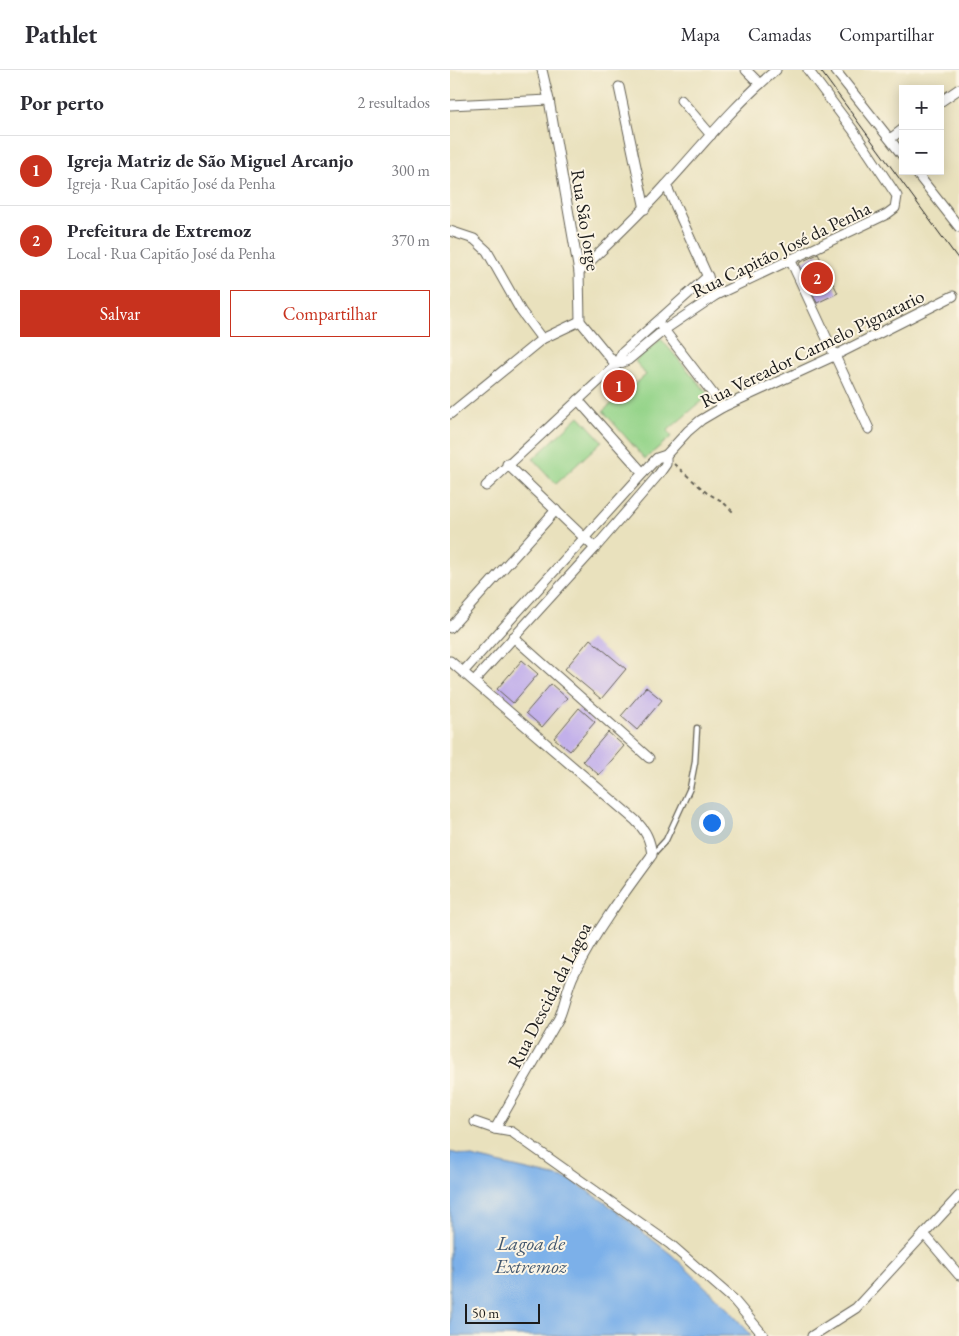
<!DOCTYPE html>
<html lang="pt">
<meta charset="utf-8">
<style>
:root{--surface:#fff;--page:#f7f7f7;--text:#2b2b33;--muted:#7c7c81;--line:#e1e1e2;--accent:#c8321e}
body{margin:0;font-family:"EB Garamond",serif;background:var(--page);color:var(--text)}
.controls{position:absolute;right:15px;top:15px;display:grid;overflow:hidden;border-radius:0px;box-shadow:0 2px 12px #0003}
.controls button{width:45px;height:45px;display:grid;place-items:center;padding:0;border:0;border-bottom:1px solid var(--line);background:var(--surface);color:var(--text);font:25px sans-serif}
.scale{position:absolute;left:15px;bottom:12px;width:75px;box-sizing:border-box;padding-left:5px;border:2px solid #1c1c1c;border-top:0;font-size:14px;line-height:18px;white-space:nowrap;color:#1c1c1c;-webkit-text-stroke:4px #fcf5e5;paint-order:stroke}
.you{position:absolute;left:261px;top:752px;width:18px;height:18px;margin:-12px;border:4px solid #fff;border-radius:50%;background:#1a73e8;box-shadow:0 0 0 8px #1a73e833}
.badge{display:grid;place-items:center;width:32px;height:32px;border-radius:50%;background:var(--accent);color:#fff;font-size:16px;font-weight:700}
.pin{position:absolute;translate:-50% -50%;border:2px solid #fff;box-shadow:0 1px 5px #0006}
.list{margin:0;padding:0;list-style:none}
h2{display:flex;justify-content:space-between;align-items:center;height:65px;margin:0;padding:0 20px;font-size:21px}
h2 small{font-size:16px;font-weight:400;color:var(--muted)}
.list li{display:grid;grid-template-columns:32px 1fr auto;gap:15px;align-items:center;box-sizing:border-box;height:70px;padding:0 20px;border-top:1px solid var(--line)}
.list b{display:block;font-size:19px;white-space:nowrap}
.list p{margin:0;font-size:16px;white-space:nowrap;color:var(--muted)}
.list em{font-size:16px;font-style:normal;color:var(--muted)}
.actions{display:flex;gap:10px;padding:15px 20px}
.actions a{flex:1;padding:11px 0;border:1px solid var(--accent);border-radius:0px;text-align:center;font-size:18px;color:var(--accent)}
.actions .main{background:var(--accent);color:#fff}
.map{position:relative;flex:none;width:509px;height:1266px;overflow:hidden}
header{display:flex;align-items:center;gap:30px;box-sizing:border-box;height:70px;padding:0 25px;background:var(--surface);border-bottom:1px solid var(--line)}
header strong{font-size:24px}
nav{display:flex;gap:28px;margin-inline-start:auto;font-size:18px}
main{display:flex}
aside{flex:1;background:var(--surface)}
.map>svg:first-child{display:block}
.green{fill:#95d48a;stroke:#587853}
.water{fill:#7bb0e9;stroke:#4c6682}
.building{fill:#c2b0ea}
.lines{fill:none;stroke-linecap:round;stroke-linejoin:round}
.service-casing{stroke:#646154;stroke-width:7}
.minor-casing{stroke:#646154;stroke-width:11}
.path{stroke:#646154;stroke-width:2;stroke-dasharray:4 4;stroke-linecap:butt}
.service{stroke:#fff;stroke-width:4.5}
.minor{stroke:#fff;stroke-width:9}
.tram{stroke:#1c1c1c;stroke-width:1}
.labels{text-anchor:middle;stroke-width:4;stroke-linejoin:round;paint-order:stroke}
.street-label{font-size:19px;fill:#1c1c1c;stroke:#fcf5e5}
.water-label{font-size:20px;font-style:italic;fill:#42576e;stroke:#fcf5e5}
</style>
<header>
<strong>Pathlet</strong>
<nav><a>Mapa</a><a>Camadas</a><a>Compartilhar</a></nav>
</header>
<main>
<aside>
<h2>Por perto<small>2 resultados</small></h2>
<ul class="list">
<li><span class="badge">1</span><div><b>Igreja Matriz de São Miguel Arcanjo</b><p>Igreja · Rua Capitão José da Penha</p></div><em>300 m</em></li>
<li><span class="badge">2</span><div><b>Prefeitura de Extremoz</b><p>Local · Rua Capitão José da Penha</p></div><em>370 m</em></li>
</ul>
<div class="actions"><a class="main">Salvar</a><a>Compartilhar</a></div>
</aside>
<div class="map">
<svg width="509" height="1266" viewBox="0 0 509 1266">
<rect width="100%" height="100%" fill="#fcf5e5"/>
<filter id="ink" filterUnits="userSpaceOnUse"><feTurbulence type="fractalNoise" baseFrequency=".02" numOctaves="2"/><feDisplacementMap in="SourceGraphic" scale="10" xChannelSelector="R" yChannelSelector="G"/><feConvolveMatrix kernelMatrix="1 2 1 2 8 2 1 2 1" color-interpolation-filters="sRGB"/></filter>
<filter id="wash" filterUnits="userSpaceOnUse"><feTurbulence type="fractalNoise" baseFrequency=".0096" numOctaves="4" result="noise"/><feDisplacementMap in="SourceGraphic" scale="20" xChannelSelector="R" yChannelSelector="G"/><feGaussianBlur stdDeviation="1.12" result="paint"/><feColorMatrix in="noise" values="0 0 0 0 0 0 0 0 0 0 0 0 0 0 0 0 0 1.4 0 .05"/><feComposite in="paint" operator="in"/></filter>
<g filter="url(#wash)">
<rect width="100%" height="100%" fill="#e9e1bd"/>
<g class="green">
<path d="M211 269 259 325 217 361 222 366 195 389 153 341 196 305 185 291Z"/>
<path d="M129 346 152 371 106 414 83 389Z"/>
</g>
<path class="water" d="M0 1082 121 1110 156 1133 222 1185 273 1234 302 1266H0Z"/>
<g id="blocks">
<g class="building">
<path d="M368 184 388 223 367 233 349 193Z"/>
<path d="M140 569 176 599 151 629 115 599Z"/>
<path d="M72 590 88 604 63 633 47 619Z"/>
<path d="M101 614 117 628 92 657 76 643Z"/>
<path d="M196 617 212 630 187 660 171 646Z"/>
<path d="M129 638 145 652 120 681 104 668Z"/>
<path d="M158 662 174 676 149 705 133 691Z"/>
</g>
</g>
</g>
<g filter="url(#ink)">
<use href="#blocks" fill-opacity="0" stroke="#646154" stroke-width="1"/>
<g class="lines">
<g class="service-casing">
<path id="service" d="M203 784 216 770 240 718 245 692 247 658"/>
</g>
<g class="minor-casing">
<g id="minor">
<path d="M92 0 99 30 129 202 130 251 166 295 172 283 258 206"/>
<path d="M296 0 310 14"/>
<path d="M385 0 453 86"/>
<path d="M169 17 195 139"/>
<path d="M231 30 261 65"/>
<path d="M490 32 509 19"/>
<path d="M0 35 99 30"/>
<path d="M440 69 453 59"/>
<path d="M465 101 509 157"/>
<path d="M216 115 266 225"/>
<path d="M0 161 24 169 37 181 71 241 92 269"/>
<path d="M340 189 419 359"/>
<path d="M129 202C158 174 188 146 215 116 251 77 285 34 326 0"/>
<path d="M211 256 273 337"/>
<path d="M128 330 193 403"/>
<path d="M0 344 92 269 130 251"/>
<path d="M57 394 145 478"/>
<path d="M36 416 166 295 178 290 214 260 266 225 437 144 445 138 447 126 403 60 358 0"/>
<path d="M0 558 106 440"/>
<path d="M63 567 199 688"/>
<path d="M0 591 185 750C196 761 200 769 202 785 174 823 145 862 124 904 117 918 115 934 109 948L45 1059"/>
<path d="M13 602 193 403 207 388 216 385 238 361 251 350 273 337 384 286 503 226"/>
<path d="M24 611 145 478 209 404 216 394V385"/>
<path d="M25 1052 45 1059 62 1062 220 1174 283 1229 314 1266"/>
<path d="M474 1164 509 1205"/>
<path d="M362 1266 406 1238 509 1126"/>
</g>
</g>
<path class="path" d="M224 394 257 423 272 431 285 444"/>
<use href="#service" class="service"/>
<use href="#minor" class="minor"/>
<path class="tram" d="M370 0 509 190"/>
</g>
</g>
<g class="labels">
<g class="street-label">
<text transform="translate(136 150) rotate(81)" y="7">Rua São Jorge</text>
<text transform="translate(331 179) rotate(-26)" y="7">Rua Capitão José da Penha</text>
<text transform="translate(362 278) rotate(-26)" y="7">Rua Vereador Carmelo Pignatario</text>
<text transform="translate(99 925) rotate(-63)" y="7">Rua Descida da Lagoa</text>
</g>
<g class="water-label">
<text x="81" y="1180">Lagoa de<tspan x="81" dy="23">Extremoz</tspan></text>
</g>
</g>
</svg>
<div class="controls">
<button>+</button>
<button>−</button>
</div>
<div class="scale">50 m</div>
<div class="you"></div>
<div class="pin badge" style="left:169px;top:316px">1</div>
<div class="pin badge" style="left:367px;top:208px">2</div>
</div>
</main>
